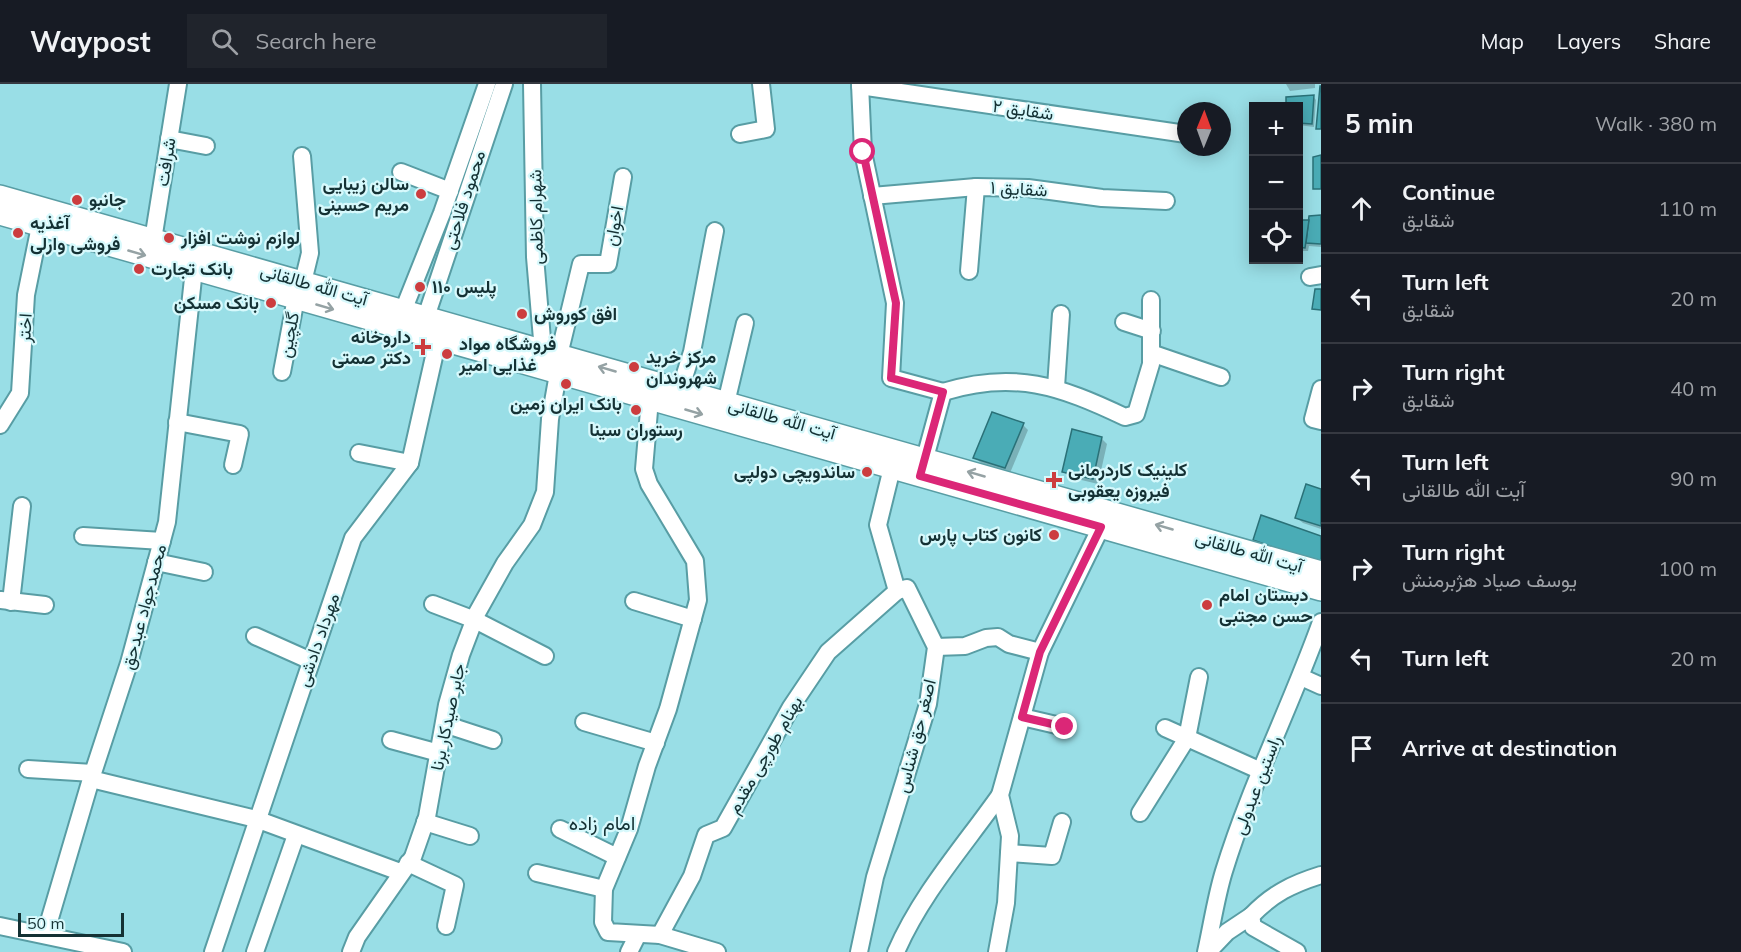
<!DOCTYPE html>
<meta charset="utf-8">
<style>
:root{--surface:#171b24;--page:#20242c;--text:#f1f3f6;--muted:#9ea1a6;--line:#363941}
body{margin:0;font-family:Mulish,Vazirmatn,sans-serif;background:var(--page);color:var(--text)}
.controls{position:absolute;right:18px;top:18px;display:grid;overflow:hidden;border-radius:0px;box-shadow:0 3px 15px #0003}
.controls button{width:54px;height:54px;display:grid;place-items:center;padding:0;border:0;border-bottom:2px solid var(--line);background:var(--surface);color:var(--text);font:30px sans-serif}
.compass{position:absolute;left:1177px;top:18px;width:54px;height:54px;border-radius:50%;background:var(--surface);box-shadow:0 3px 15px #0003;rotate:1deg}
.scale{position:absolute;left:18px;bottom:15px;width:106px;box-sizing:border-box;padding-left:6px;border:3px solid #143134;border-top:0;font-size:16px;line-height:21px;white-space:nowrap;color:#143134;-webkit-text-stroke:4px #d7f9fc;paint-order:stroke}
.stop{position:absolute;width:18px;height:18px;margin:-14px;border:4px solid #db2777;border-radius:50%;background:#fff}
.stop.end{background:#db2777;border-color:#fff;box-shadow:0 2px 6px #0008}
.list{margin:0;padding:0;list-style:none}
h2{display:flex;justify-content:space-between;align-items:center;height:78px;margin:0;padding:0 24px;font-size:26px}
h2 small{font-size:20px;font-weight:400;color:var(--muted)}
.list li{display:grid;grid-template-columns:39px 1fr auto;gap:18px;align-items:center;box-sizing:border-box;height:90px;padding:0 24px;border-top:2px solid var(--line)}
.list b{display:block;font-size:22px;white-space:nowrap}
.list p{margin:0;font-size:20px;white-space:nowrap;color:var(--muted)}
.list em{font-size:20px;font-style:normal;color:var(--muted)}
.icon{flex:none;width:33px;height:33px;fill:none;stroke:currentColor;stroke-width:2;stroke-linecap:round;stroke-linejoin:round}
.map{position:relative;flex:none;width:1321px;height:868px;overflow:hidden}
header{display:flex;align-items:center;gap:36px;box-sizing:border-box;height:84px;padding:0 30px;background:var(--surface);border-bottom:2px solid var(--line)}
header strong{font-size:28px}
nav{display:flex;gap:33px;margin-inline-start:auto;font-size:21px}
.search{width:420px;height:54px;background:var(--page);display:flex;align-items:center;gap:15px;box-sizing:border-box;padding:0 21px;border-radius:0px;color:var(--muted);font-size:22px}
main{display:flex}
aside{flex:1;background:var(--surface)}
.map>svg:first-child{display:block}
.shadow{fill:#0003}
.building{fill:#4aacb6;stroke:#2a7178;stroke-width:1.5}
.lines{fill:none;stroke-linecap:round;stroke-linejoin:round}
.minor-casing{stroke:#589da4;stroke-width:20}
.major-casing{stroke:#589da4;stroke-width:24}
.minor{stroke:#fff;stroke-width:16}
.major{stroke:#fff;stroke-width:21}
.oneway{stroke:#95a2a4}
.route{stroke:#db2777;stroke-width:8}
.poi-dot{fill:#cc3d3f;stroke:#d7f9fc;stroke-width:2}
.labels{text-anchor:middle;stroke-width:4.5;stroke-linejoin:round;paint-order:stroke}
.street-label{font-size:18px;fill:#143134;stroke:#d7f9fc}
.poi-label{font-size:18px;font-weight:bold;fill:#143134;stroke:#d7f9fc;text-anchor:start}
.neighbourhood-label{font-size:20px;fill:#143134;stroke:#d7f9fc}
</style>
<header>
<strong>Waypost</strong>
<div class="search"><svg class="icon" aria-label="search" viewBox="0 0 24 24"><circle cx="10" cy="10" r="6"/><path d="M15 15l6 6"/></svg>Search here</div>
<nav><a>Map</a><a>Layers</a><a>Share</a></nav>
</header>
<main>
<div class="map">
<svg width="1321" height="868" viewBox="0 0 1321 868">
<rect width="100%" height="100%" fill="#99dee6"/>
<g class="shadow">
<path d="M1286 0H1315V4L1290 7Z"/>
<path d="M1313 12 1316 16 1314 43 1298 41V22H1287V14Z"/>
<path d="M1321 132V163L1309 162 1308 167H1298V136L1310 138 1311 133Z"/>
<path d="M1023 341 1028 346 1010 389 981 379 975 374Z"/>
<path d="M1101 354 1107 360 1098 400 1069 393 1064 388Z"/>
<path d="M1307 402 1321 406V445L1303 439 1297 434Z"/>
</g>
<g class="building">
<path d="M1320 2H1321V45H1316Z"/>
<path d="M1314 11 1312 40 1298 39V22H1286V13Z"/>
<path d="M1321 71V105H1313V73Z"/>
<path d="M1321 131V160L1306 159 1309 132Z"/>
<path d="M1298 136H1309L1305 164 1298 163Z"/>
<path d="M1315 205H1321V226L1312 225Z"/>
<path d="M992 328 1024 339 1005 384 973 374Z"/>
<path d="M1072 345 1102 353 1093 395 1062 388Z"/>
<path d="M1306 400 1321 405V442L1295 434Z"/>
<path d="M1261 431 1321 452V480L1253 456Z"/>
</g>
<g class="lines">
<g class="minor-casing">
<g id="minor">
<path d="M532 0 535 173 543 267"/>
<path d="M860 0 863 68 895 219 891 294 943 308 922 385"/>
<path d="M860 2 1186 50"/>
<path d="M740 50 766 45 761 0"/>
<path d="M169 55 206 62"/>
<path d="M302 72 310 169 303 198"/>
<path d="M401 88 450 107"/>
<path d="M872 112 976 103 1028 104 1102 114 1166 117"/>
<path d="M153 156 178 0"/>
<path d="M969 187 976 103"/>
<path d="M1310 193 1321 191"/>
<path d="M403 227 442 129 487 0"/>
<path d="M426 233 504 0"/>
<path d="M1124 238 1152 247"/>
<path d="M1151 269 1221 293"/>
<path d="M559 271 581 180H608L623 93"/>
<path d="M282 288 296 214"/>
<path d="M1056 303 1061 230"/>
<path d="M1321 305 1313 335 1321 337"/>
<path d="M680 306 692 268 715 147"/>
<path d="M943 308C1014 286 1060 302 1125 333L1136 330 1151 280V216"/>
<path d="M650 315 644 385 649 400 695 477 698 516 668 625 647 682 629 745 604 805 603 838 608 848 660 851 717 868"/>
<path d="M726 319 745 239"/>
<path d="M177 338 240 350 233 381"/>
<path d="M0 341 20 309 26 211 40 142"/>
<path d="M359 369 410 379"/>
<path d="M83 452 162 457"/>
<path d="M156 478 204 488"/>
<path d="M1 516 45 521"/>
<path d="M634 517 693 535"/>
<path d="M11 518 22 422"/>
<path d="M433 520 475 536 545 572"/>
<path d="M255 552 311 577"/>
<path d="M936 563 965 562 986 554 998 553 1009 560 1040 568"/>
<path d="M1301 593 1321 602"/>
<path d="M1022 633 1065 643"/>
<path d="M584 638 656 659"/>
<path d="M444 640 493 656"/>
<path d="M1165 644 1261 687"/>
<path d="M391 656 439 669"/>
<path d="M28 685 93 689"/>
<path d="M91 695 256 735 400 788"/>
<path d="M1140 729 1187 654 1199 593"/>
<path d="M425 738 470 752"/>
<path d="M560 745 617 773"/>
<path d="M1009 769 1052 772 1062 738"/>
<path d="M408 779 455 801 446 842"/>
<path d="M537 789 604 805"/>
<path d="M1251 832C1272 810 1292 800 1321 791"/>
<path d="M0 842 123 868"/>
<path d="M45 851 91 695 129 579 167 438 194 185"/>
<path d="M660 851 692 792 706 751 723 744 791 623 828 568 897 507"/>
<path d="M213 868 353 454 410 379 438 255"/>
<path d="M255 868 296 751"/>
<path d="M351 868 357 853 413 773 427 733 447 621 461 571 477 529 505 479 532 441 545 408 550 335 558 290"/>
<path d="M629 868 638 850"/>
<path d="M859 868 875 793 928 620 936 563 907 504 897 507 878 441 892 384"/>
<path d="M896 868C921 810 964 762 1000 711"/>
<path d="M997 868 1006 819 1010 752 1000 711 1040 568 1101 443"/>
<path d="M1206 868C1212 841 1216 813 1224 787 1250 702 1291 622 1321 538"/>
<path d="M1208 868 1227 848 1251 832 1253 843 1297 868"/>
</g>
</g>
<g class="major-casing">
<g id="major">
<path d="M0 112 1321 488"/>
<path d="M0 130 1321 506"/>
</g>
</g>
<use href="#minor" class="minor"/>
<use href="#major" class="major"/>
</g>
<defs><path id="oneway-shaft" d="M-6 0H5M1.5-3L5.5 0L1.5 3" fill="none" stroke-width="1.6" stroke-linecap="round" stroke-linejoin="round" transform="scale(1.5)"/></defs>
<g class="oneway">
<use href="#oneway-shaft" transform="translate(137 169) rotate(16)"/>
<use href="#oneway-shaft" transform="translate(325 223) rotate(16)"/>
<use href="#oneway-shaft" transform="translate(607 285) rotate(-164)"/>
<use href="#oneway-shaft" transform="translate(694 328) rotate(16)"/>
<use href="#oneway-shaft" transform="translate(976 390) rotate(-164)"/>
<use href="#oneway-shaft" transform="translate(1164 443) rotate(-164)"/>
</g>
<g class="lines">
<path class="route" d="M863 68 896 219 891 294 943 308 920 392 1101 443 1040 568 1022 633 1065 643"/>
</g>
<g class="poi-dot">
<circle cx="421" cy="110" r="6"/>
<circle cx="77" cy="116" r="6"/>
<circle cx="18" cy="149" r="6"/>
<circle cx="169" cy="154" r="6"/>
<circle cx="139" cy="185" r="6"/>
<circle cx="420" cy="203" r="6"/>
<circle cx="271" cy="219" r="6"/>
<circle cx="522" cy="230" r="6"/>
<path d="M420 254h6v6h6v6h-6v6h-6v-6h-6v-6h6z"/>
<circle cx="447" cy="270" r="6"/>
<circle cx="634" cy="283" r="6"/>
<circle cx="566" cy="300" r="6"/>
<circle cx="636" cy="326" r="6"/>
<circle cx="867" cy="388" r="6"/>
<path d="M1051 387h6v6h6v6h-6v6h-6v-6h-6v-6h6z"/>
<circle cx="1054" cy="451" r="6"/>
<circle cx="1207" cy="521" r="6"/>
</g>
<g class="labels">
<g class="street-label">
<text transform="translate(1023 26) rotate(8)" y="6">شقایق ۲</text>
<text transform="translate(166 78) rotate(-81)" y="6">شرافت</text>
<text transform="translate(1019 105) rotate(3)" y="6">شقایق ۱</text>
<text transform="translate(464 116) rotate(-72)" y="6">محمود فلاحتی</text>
<text transform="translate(536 133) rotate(-91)" y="6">شهرام کاظمی</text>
<text transform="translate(614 142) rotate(-80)" y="6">اخوان</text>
<text transform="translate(314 201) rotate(16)" y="6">آیت الله طالقانی</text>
<text transform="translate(25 244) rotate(-87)" y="6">اختر</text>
<text transform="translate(289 251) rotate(-79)" y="6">گلچین</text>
<text transform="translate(782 335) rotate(16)" y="6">آیت الله طالقانی</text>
<text transform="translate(1249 468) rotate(16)" y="6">آیت الله طالقانی</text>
<text transform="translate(144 523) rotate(-75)" y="6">محمدجواد عبدحق</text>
<text transform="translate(318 556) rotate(-71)" y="6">مهرداد دادشی</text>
<text transform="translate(448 633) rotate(-78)" y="6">جابر صیدکار برنا</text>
<text transform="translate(916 652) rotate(-76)" y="6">اصغر حق شناس</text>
<text transform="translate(765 671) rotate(-60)" y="6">بهنام طورچی مقدم</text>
<text transform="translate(1257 701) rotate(-69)" y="6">راستین عبدولی</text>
</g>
<g class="poi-label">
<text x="409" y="106" text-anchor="end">سالن زیبایی<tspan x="409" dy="21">مریم حسینی</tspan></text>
<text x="89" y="122">جانبو</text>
<text x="30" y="145">آغذیه<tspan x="30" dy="21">فروشی وارلی</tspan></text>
<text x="181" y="160">لوازم نوشت افزار</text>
<text x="151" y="191">بانک تجارت</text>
<text x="432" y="209">پلیس ۱۱۰</text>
<text x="259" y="225" text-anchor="end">بانک مسکن</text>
<text x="534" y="236">افق کوروش</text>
<text x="411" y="259" text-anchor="end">داروخانه<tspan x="411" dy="21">دکتر صمتی</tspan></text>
<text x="459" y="266">فروشگاه مواد<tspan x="459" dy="21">غذایی امیر</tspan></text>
<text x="646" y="279">مرکز خرید<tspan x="646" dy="21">شهروندان</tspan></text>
<text x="566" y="326" text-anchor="middle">بانک ایران زمین</text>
<text x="636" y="352" text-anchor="middle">رستوران سینا</text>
<text x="1068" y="392">کلینیک کاردرمانی<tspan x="1068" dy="21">فیروزه یعقوبی</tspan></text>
<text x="855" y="394" text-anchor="end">ساندویچی دولپی</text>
<text x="1042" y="457" text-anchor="end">کانون کتاب پارس</text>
<text x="1219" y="517">دبستان امام<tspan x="1219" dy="21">حسن مجتبی</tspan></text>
</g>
<g class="neighbourhood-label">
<text x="602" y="746">امام زاده</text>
</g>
</g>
</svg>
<div class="controls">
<button>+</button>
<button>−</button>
<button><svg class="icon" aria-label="locate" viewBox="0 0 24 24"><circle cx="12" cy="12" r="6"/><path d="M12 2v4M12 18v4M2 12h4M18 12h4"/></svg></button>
</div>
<svg class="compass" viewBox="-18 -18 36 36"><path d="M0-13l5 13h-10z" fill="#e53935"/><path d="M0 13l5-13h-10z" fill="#9ea1a6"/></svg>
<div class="scale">50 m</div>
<div class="stop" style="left:863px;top:68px"></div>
<div class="stop end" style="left:1065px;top:643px"></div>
</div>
<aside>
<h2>5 min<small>Walk · 380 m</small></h2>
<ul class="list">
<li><svg class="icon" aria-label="ahead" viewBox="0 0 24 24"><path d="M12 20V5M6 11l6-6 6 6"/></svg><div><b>Continue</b><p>شقایق</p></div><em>110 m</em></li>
<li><svg class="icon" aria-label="left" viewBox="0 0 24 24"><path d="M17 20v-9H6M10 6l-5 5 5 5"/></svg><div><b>Turn left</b><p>شقایق</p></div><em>20 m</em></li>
<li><svg class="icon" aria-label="right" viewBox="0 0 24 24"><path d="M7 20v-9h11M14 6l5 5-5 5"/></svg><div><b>Turn right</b><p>شقایق</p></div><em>40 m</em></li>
<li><svg class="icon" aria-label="left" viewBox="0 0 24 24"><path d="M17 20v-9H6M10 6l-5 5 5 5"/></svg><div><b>Turn left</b><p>آیت الله طالقانی</p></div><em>90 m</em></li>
<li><svg class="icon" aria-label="right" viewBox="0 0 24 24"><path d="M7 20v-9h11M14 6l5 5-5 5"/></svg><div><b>Turn right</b><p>یوسف صیاد هژبرمنش</p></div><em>100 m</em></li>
<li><svg class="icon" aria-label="left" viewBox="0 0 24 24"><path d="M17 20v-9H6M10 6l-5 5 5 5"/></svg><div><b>Turn left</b></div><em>20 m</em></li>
<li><svg class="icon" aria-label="arrive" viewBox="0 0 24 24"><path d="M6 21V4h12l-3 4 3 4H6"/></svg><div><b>Arrive at destination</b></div></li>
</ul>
</aside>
</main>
